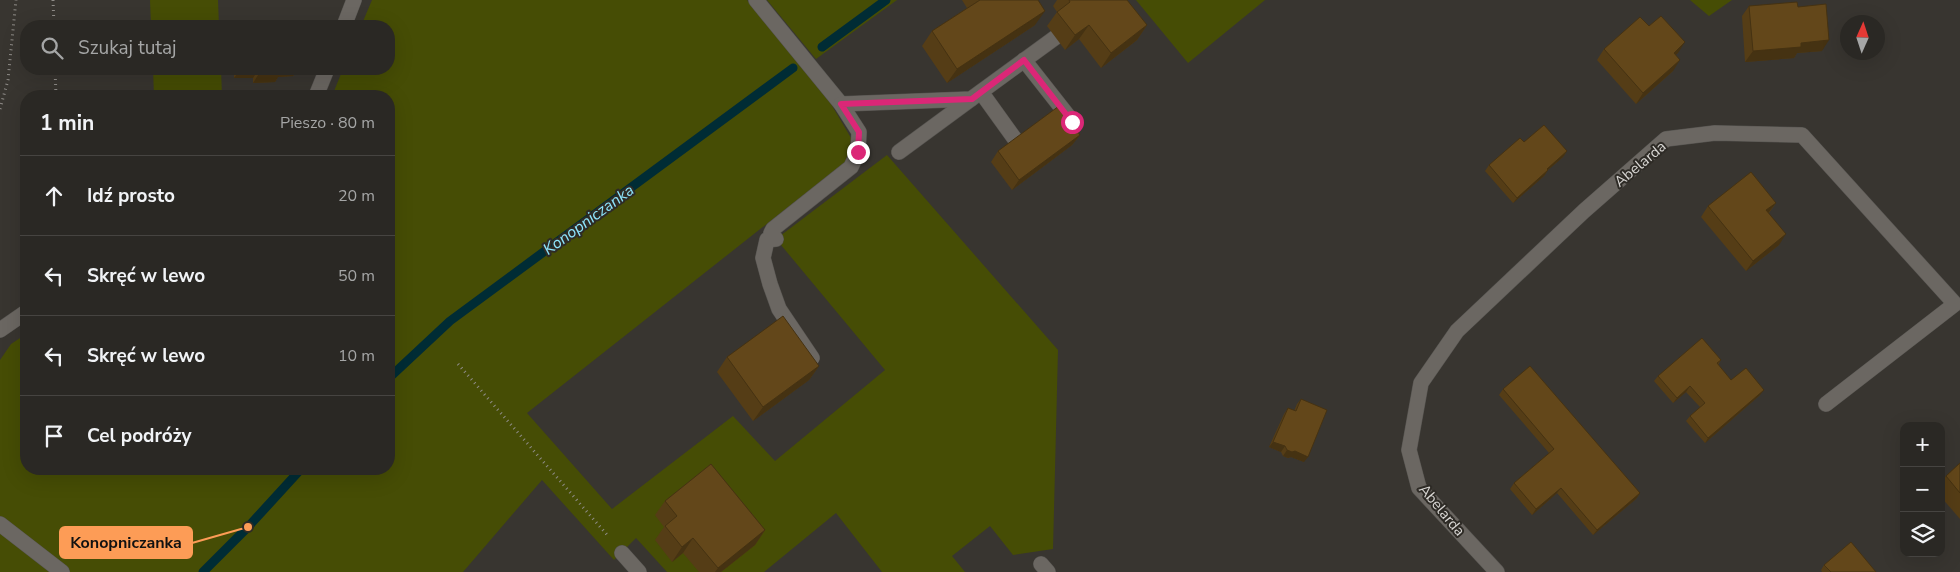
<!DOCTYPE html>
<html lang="pl">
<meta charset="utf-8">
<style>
:root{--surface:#2a2824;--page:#32302c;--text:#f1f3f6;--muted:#a5a6a6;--line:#464441}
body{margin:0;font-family:"Nunito Sans",sans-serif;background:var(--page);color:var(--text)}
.controls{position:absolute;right:15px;bottom:15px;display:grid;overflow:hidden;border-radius:10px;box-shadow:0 5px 20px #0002}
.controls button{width:45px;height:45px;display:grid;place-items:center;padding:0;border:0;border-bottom:1px solid var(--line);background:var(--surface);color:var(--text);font:25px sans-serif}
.compass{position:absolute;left:1840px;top:15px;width:45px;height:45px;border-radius:50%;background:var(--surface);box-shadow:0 5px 20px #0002;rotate:3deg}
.stop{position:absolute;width:15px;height:15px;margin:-11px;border:4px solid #db2777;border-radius:50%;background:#fff}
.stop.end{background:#db2777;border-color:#fff;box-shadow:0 1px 5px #0008}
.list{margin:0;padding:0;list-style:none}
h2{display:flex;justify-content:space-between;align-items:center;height:65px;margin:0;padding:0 20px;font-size:21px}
h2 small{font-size:16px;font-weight:400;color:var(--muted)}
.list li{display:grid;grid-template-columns:32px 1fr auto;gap:15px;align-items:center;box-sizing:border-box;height:80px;padding:0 20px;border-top:1px solid var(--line)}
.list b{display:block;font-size:19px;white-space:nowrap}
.list em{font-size:16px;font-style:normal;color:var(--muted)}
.icon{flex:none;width:28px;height:28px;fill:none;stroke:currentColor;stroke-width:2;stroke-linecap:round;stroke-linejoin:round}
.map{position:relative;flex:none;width:1960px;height:572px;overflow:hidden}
.search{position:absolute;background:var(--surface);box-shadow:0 5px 20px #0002;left:20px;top:20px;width:375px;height:55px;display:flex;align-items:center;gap:12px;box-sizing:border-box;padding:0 18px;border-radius:20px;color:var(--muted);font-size:19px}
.panel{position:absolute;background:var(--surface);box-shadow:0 5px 20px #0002;left:20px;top:90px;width:375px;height:385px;border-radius:20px}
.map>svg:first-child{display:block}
.green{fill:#464d05}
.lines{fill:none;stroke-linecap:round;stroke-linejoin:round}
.stream{stroke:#002c35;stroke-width:9}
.minor-casing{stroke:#565450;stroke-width:16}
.path{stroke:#8f8c88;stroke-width:3;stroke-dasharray:1 4;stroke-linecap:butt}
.minor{stroke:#6b6762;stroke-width:15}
.wall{fill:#553d16}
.shaded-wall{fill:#453212}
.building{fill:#63471a;stroke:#453212}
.route{stroke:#db2777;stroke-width:6}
.labels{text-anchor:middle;stroke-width:4;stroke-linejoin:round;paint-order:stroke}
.street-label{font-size:15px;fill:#d8d6d3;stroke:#2e2b26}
.water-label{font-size:16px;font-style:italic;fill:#8ee5fc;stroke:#2e2b26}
.leader{fill:none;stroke:#fd9c56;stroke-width:2}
.callout-dot{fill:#fd9c56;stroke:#2e2b26;stroke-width:2}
.callout{fill:#fd9c56;stroke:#fd9c56;stroke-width:2}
.callout-label{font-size:16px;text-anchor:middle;font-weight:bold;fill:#111}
</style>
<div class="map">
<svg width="1960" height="572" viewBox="0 0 1960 572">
<rect width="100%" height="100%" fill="#383530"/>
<g class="green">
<path d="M150 0H218L219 26H151Z"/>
<path d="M372 0H747L831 104 851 138 849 159 527 413 612 509 733 416 775 461 885 370 776 239 887 155 1058 350 1053 549 1013 555 990 526 952 556 965 572H882L836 513 764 572H667L636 538 614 560 542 480 463 572H0V360L11 344 26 334V469H389V96H332L343 69H389V26H361Z"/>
<path d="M767 0H897L816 59Z"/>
<path d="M1136 0H1265L1188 63Z"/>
<path d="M1690 0H1732L1709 16Z"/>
<path d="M153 69H221L222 96H154Z"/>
</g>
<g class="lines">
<g class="stream">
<path d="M822 47 886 0"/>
<path d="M389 378 450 321 793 68"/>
<path d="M203 572 248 527 301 469"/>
</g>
<g class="minor-casing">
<g id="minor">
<path d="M756 0 841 104 859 132 858 152 851 167 773 229 771 233 776 239 767 240 763 258 770 284 779 309 812 358"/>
<path d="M344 26 354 0"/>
<path d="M1024 60 1072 121"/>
<path d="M981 92 1017 142"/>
<path d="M316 96 327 69"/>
<path d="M841 104 971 99 1056 37"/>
<path d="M899 152 971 99"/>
<path d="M0 330 26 312"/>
<path d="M0 524 62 572"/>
<path d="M622 553 639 572"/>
<path d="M1041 564 1048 572"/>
<path d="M1497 572 1419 488 1409 450 1421 383 1457 331 1584 211 1666 139 1715 133 1802 135 1955 304 1826 404"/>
</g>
</g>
<g class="path">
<path d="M53 0 54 26"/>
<path d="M55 69 56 96"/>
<path d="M0 109 8 80 16 0"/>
<path d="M458 364 609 537"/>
</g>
<use href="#minor" class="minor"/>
</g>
<g class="wall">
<path d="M962 0H1038L1035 25 947 83 922 46 932 31 967 8Z"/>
<path d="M1057 0H1127L1147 25 1137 40 1101 68 1079 39 1065 50 1047 26 1057 12 1053 6Z"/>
<path d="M1749 6 1798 7 1822 51 1797 53 1794 58 1745 62 1742 16Z"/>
<path d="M1649 26 1678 53 1675 55 1673 71 1636 104 1597 60 1604 49Z"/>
<path d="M234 69H299L293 76 278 77 275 82 253 83V78H234Z"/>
<path d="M1080 135 1072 145 1012 190 991 162 998 151Z"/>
<path d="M1524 142 1567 151 1563 157 1548 170 1544 176 1513 203 1485 171 1489 165Z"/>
<path d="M1776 203 1769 213 1779 245 1746 271 1701 217 1708 206Z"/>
<path d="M727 357 819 366 809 380 753 421 717 372Z"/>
<path d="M1721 360 1718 365 1731 380 1760 395 1705 443 1686 421 1690 416 1700 407 1686 392 1673 403 1654 381 1658 376Z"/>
<path d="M1503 389 1640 493 1636 499 1593 535 1557 493 1532 515 1510 489 1514 483 1549 453 1499 395Z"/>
<path d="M1301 399 1304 462 1291 457 1288 458 1283 456 1281 452 1269 447 1284 414 1288 408 1294 411 1297 404Z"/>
<path d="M1960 463V519L1941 497V482L1946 476Z"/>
<path d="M665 501 765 530 755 545 721 572H699L683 553 672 562 655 540 664 527 655 515Z"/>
<path d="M1824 565 1876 572H1822L1821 570Z"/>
</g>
<g class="shaded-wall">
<path d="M1045 11 1035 25 947 83 957 69Z"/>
<path d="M1089 25 1079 39 1065 50 1075 35Z"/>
<path d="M1147 25 1137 40 1101 68 1111 53Z"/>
<path d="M1829 40 1822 51 1797 53 1794 58 1745 62 1753 51 1801 43Z"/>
<path d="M1685 42 1678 53 1666 63 1674 53Z"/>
<path d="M1680 60 1673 71 1636 104 1643 93Z"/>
<path d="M241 69H259L253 78H234Z"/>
<path d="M280 69H299L293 76 278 77 275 82 253 83 260 72Z"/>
<path d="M1080 135 1072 145 1012 190 1019 180Z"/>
<path d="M1567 151 1563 157 1543 174 1547 169Z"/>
<path d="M1548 170 1544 176 1513 203 1517 198Z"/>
<path d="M1776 203 1768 213 1766 210Z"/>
<path d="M1786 234 1779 245 1746 271 1753 261Z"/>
<path d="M819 366 809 380 753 421 763 407Z"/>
<path d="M1690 386 1686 392 1673 403 1677 398Z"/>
<path d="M1764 390 1760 395 1705 443 1708 438Z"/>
<path d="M1273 442 1285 446 1281 452 1269 447Z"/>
<path d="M1287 450 1295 451 1308 457 1304 462 1291 457 1288 458 1283 456Z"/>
<path d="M1561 488 1557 493 1532 515 1536 509Z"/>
<path d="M1640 493 1636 499 1593 535 1597 530Z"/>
<path d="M765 530 755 545 721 572H715L718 568Z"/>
<path d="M693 538 683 553 672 562 682 547Z"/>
</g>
<g class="building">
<path d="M980 0H1038L1045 11 957 69 932 31Z"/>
<path d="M1069 0H1127L1147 25 1111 53 1089 25 1075 35 1057 12 1070 2Z"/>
<path d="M1797 2 1798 7 1826 4 1829 40 1801 43V47L1753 51 1749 6Z"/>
<path d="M1661 16 1685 42 1674 53 1680 60 1643 93 1604 49 1640 17 1649 26Z"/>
<path d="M256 23H282V26L299 25V26H256Z"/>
<rect x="260" y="69" width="22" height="3"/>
<path d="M1059 106 1080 135 1019 180 998 151Z"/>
<path d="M1544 125 1567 151 1547 169 1548 170 1517 198 1489 165 1520 138 1524 142Z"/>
<path d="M1751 172 1776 203 1766 210 1786 234 1753 261 1708 206Z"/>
<path d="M783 316 819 366 763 407 727 357Z"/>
<path d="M1702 338 1721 360 1717 363 1731 380 1746 368 1764 390 1708 438 1690 416 1705 403 1690 386 1677 398 1658 376Z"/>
<path d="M1530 366 1640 493 1597 530 1561 488 1536 509 1514 483 1554 449 1503 389Z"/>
<path d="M1301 399 1327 410 1308 457 1295 451 1292 452 1287 450 1285 446 1273 442 1288 408 1296 411Z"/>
<path d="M1960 463V493L1946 476Z"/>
<path d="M711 464 765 530 718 568 693 538 682 547 665 526 677 516 665 501Z"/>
<path d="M1851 542 1876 572H1831L1824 565Z"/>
</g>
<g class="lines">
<path class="route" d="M858 152 859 132 841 104 972 99 1024 60 1072 122"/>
</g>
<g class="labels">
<g class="street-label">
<text transform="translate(1640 164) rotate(-40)" y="5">Abelarda</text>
<text transform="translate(1442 510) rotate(50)" y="5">Abelarda</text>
</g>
<g class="water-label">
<text transform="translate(588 219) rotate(-36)" y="6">Konopniczanka</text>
</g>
</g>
<path class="leader" d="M248 527L192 543"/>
<circle class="callout-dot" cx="248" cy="527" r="5"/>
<rect class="callout" x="60" y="527" width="132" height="31" rx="5"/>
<g class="callout-label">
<text x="126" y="548">Konopniczanka</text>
</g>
</svg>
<div class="controls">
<button>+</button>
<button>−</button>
<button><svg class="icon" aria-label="layers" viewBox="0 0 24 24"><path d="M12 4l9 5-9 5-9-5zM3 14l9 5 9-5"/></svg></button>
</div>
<svg class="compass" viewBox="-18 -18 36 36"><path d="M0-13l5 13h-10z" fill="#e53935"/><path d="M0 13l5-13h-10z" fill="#a5a6a6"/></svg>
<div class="stop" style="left:1072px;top:122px"></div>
<div class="stop end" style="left:858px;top:152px"></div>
<div class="search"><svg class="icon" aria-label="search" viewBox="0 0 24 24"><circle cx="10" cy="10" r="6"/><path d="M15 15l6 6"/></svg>Szukaj tutaj</div>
<section class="panel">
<h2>1 min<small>Pieszo · 80 m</small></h2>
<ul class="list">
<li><svg class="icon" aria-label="ahead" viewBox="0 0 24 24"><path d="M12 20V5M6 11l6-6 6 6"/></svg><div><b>Idź prosto</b></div><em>20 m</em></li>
<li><svg class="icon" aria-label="left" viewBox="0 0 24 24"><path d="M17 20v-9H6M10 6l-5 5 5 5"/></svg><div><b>Skręć w lewo</b></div><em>50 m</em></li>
<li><svg class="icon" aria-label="left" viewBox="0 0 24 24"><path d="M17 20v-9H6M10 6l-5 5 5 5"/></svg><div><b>Skręć w lewo</b></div><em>10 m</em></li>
<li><svg class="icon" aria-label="arrive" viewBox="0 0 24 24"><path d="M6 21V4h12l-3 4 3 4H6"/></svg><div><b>Cel podróży</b></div></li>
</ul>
</section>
</div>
